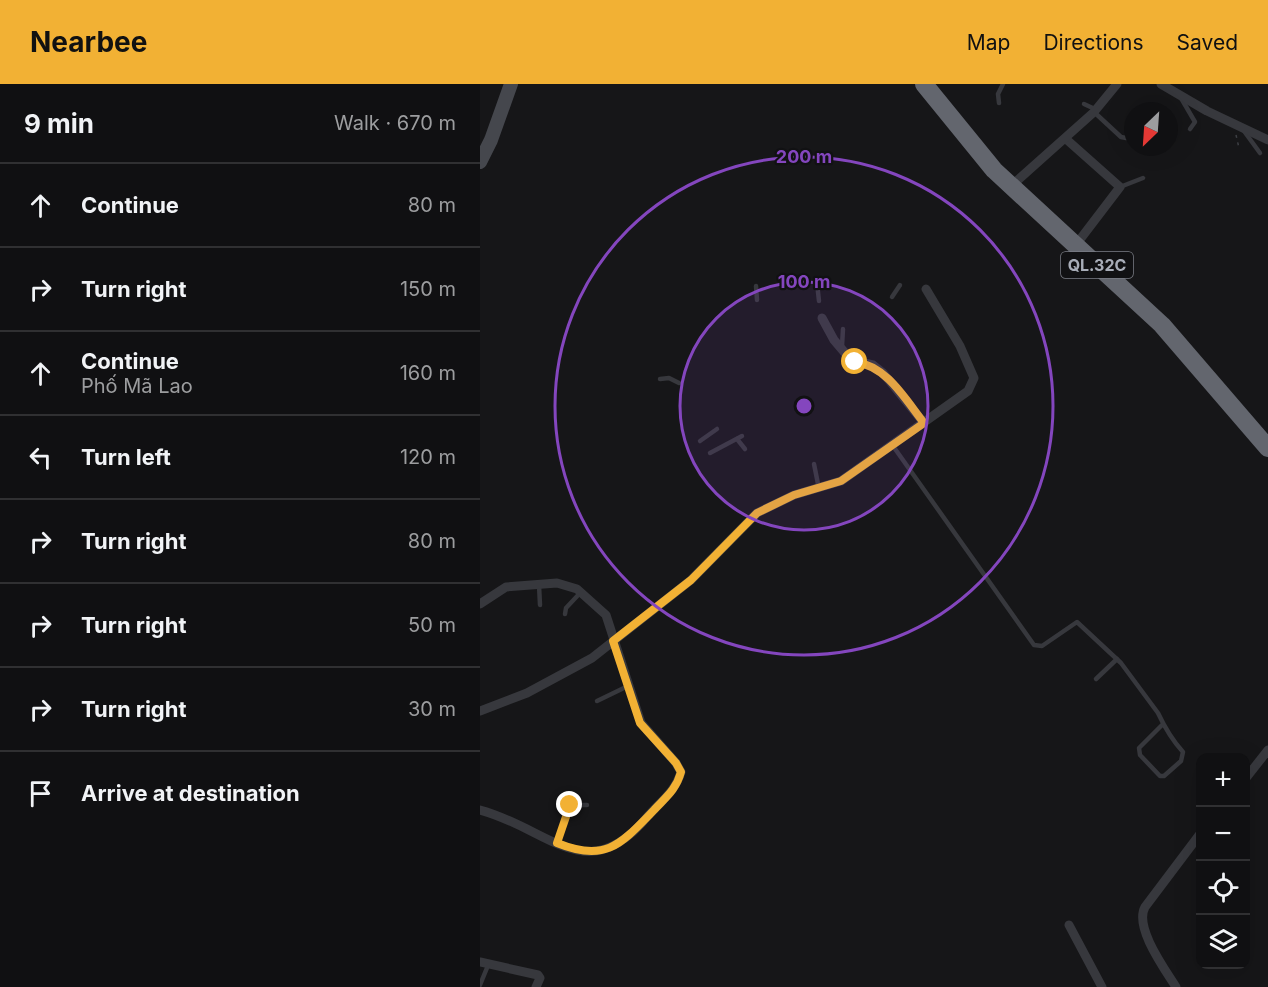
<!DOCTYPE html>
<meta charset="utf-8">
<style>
:root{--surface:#101012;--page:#1e1e20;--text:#f1f3f6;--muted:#9c9d9f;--line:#303032;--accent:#f2b134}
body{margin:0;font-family:Inter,sans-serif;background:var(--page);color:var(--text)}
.controls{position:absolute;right:18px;bottom:18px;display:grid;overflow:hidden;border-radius:12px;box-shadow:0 6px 24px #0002}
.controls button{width:54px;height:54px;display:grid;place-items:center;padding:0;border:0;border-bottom:2px solid var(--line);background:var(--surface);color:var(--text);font:30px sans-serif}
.compass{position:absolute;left:644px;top:18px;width:54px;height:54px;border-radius:50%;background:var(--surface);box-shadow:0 6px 24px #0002;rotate:205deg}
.stop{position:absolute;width:18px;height:18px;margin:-14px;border:4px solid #f2b134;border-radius:50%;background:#fff}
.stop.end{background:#f2b134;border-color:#fff;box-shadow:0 2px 6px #0008}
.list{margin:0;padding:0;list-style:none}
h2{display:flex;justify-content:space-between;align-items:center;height:78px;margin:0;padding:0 24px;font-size:26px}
h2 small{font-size:20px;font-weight:400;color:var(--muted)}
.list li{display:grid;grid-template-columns:39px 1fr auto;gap:18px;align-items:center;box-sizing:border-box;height:84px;padding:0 24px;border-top:2px solid var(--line)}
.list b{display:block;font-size:22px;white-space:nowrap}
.list p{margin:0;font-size:20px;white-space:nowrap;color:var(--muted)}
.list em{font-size:20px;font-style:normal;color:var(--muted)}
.icon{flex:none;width:33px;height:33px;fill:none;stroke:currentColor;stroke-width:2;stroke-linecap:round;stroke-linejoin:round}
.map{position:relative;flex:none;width:788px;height:903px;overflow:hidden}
header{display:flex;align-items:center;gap:36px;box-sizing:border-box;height:84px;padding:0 30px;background:var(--accent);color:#111}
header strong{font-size:28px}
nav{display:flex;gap:33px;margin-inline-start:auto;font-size:21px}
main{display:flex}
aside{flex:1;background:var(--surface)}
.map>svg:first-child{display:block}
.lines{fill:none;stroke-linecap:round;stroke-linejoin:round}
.path{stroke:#3d3f44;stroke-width:1.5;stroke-dasharray:3 4.5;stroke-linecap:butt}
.lane{stroke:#37383d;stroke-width:4.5}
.street{stroke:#37383d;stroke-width:9}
.secondary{stroke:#45474d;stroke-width:14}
.highway{stroke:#63666e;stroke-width:18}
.route{stroke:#f2b134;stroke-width:8}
.ring{fill:none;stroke:#8446be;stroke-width:3}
.labels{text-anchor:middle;stroke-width:4.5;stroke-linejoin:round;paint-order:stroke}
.shield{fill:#111113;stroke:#7b7e86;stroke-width:1.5}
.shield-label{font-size:16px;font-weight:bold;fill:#a8adb8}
.centre{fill:#8446be;stroke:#111113;stroke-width:3}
.ring-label{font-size:18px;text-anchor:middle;font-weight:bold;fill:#8446be;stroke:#111113;stroke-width:4.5;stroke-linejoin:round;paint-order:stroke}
</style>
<header>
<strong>Nearbee</strong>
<nav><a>Map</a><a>Directions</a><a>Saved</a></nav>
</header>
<main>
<aside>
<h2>9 min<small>Walk · 670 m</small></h2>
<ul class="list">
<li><svg class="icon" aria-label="ahead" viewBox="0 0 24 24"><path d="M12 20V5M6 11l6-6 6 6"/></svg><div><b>Continue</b></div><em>80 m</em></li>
<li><svg class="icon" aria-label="right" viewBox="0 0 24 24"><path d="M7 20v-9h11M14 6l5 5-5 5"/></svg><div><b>Turn right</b></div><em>150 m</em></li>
<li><svg class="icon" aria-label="ahead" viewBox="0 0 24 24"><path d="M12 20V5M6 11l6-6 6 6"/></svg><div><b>Continue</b><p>Phố Mã Lao</p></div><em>160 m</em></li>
<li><svg class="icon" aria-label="left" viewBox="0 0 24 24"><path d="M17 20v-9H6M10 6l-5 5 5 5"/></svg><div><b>Turn left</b></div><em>120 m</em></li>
<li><svg class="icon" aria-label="right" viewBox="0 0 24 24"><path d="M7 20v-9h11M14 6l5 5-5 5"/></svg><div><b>Turn right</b></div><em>80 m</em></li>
<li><svg class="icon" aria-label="right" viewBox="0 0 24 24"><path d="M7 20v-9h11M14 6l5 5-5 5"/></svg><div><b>Turn right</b></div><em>50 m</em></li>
<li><svg class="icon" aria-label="right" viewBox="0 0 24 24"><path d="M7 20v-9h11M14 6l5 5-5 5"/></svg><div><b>Turn right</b></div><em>30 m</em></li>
<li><svg class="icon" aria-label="arrive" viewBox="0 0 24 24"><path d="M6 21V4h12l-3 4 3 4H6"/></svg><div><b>Arrive at destination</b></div></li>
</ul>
</aside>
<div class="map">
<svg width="788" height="903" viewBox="0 0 788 903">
<rect width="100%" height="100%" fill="#161618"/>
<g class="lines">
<path class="path" d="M756 51 759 64"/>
<g class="lane">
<path d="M701 14 715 38 710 45"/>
<path d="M519 19 518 10 523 0"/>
<path d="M604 20 617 26"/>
<path d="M614 28 641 53 646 54 653 45"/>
<path d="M764 47 780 69"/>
<path d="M640 103 663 94"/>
<path d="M337 199 339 217"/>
<path d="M276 202 277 216"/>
<path d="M412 213 420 201"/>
<path d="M362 262 363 245"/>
<path d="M180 295 189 294 199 299"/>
<path d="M257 355 265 365"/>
<path d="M220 357 237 345"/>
<path d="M413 362 554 561 562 562 597 538 641 579 678 629C685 644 692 656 703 668L701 677 684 692H680L660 671 659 664 683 640"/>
<path d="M230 369 262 352"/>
<path d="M334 380 339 405"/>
<path d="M59 501 60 521"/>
<path d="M85 530 86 524 101 508"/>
<path d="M616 595 637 575"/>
<path d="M117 617 148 602"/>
<path d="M77 759 89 721H107"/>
<path d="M0 901 9 879"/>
</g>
<g class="street">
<path d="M681 0 727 27 788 56"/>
<path d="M586 55 640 103 595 162"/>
<path d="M530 103 614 28 637 0"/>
<path d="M342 234 354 256 371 276 393 281 403 289 444 339"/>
<path d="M0 520 26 503 77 499 97 505 126 531 161 639 196 679 201 688C195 708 181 717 168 732 107 806 69 744 0 726"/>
<path d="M0 627 47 609 112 574 211 496 277 429 314 411 361 397 488 307 494 294 480 262 446 205"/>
<path d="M766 694 788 666"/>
<path d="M589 841 622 903"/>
<path d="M0 878 58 891 60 894 56 903"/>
<path d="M696 903C684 884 654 843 665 823L720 750"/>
</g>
<path class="secondary" d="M0 78 11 56 31 0"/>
<path class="highway" d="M444 0 514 86 682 241 788 364"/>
</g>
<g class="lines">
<path class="route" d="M90 721 77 759C126 779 141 760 174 726 186 713 196 706 201 688L196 679 160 639 133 557 211 496 277 429 314 411 361 397 444 339C425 315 407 282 375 278"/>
</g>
<circle cx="324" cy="322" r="124" fill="#8446be" fill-opacity=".12"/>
<g class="ring">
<circle cx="324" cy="322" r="124"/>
<circle cx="324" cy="322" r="249"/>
</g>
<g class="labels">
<rect class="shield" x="581" y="168" width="72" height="26" rx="4.5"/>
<g class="shield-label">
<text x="617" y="187">QL.32C</text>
</g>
</g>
<circle cx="324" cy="322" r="9" class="centre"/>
<g class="ring-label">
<text x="324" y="79">200 m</text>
<text x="324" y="204">100 m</text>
</g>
</svg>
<div class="controls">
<button>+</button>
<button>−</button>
<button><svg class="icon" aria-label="locate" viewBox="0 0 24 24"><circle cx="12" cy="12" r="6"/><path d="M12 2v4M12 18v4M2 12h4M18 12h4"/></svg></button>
<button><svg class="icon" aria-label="layers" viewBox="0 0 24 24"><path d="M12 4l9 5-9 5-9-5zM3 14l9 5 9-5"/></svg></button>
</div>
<svg class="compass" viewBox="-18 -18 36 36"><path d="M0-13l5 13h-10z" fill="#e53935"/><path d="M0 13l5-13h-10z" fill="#9c9d9f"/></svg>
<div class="stop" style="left:375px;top:278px"></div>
<div class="stop end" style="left:90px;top:721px"></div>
</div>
</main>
